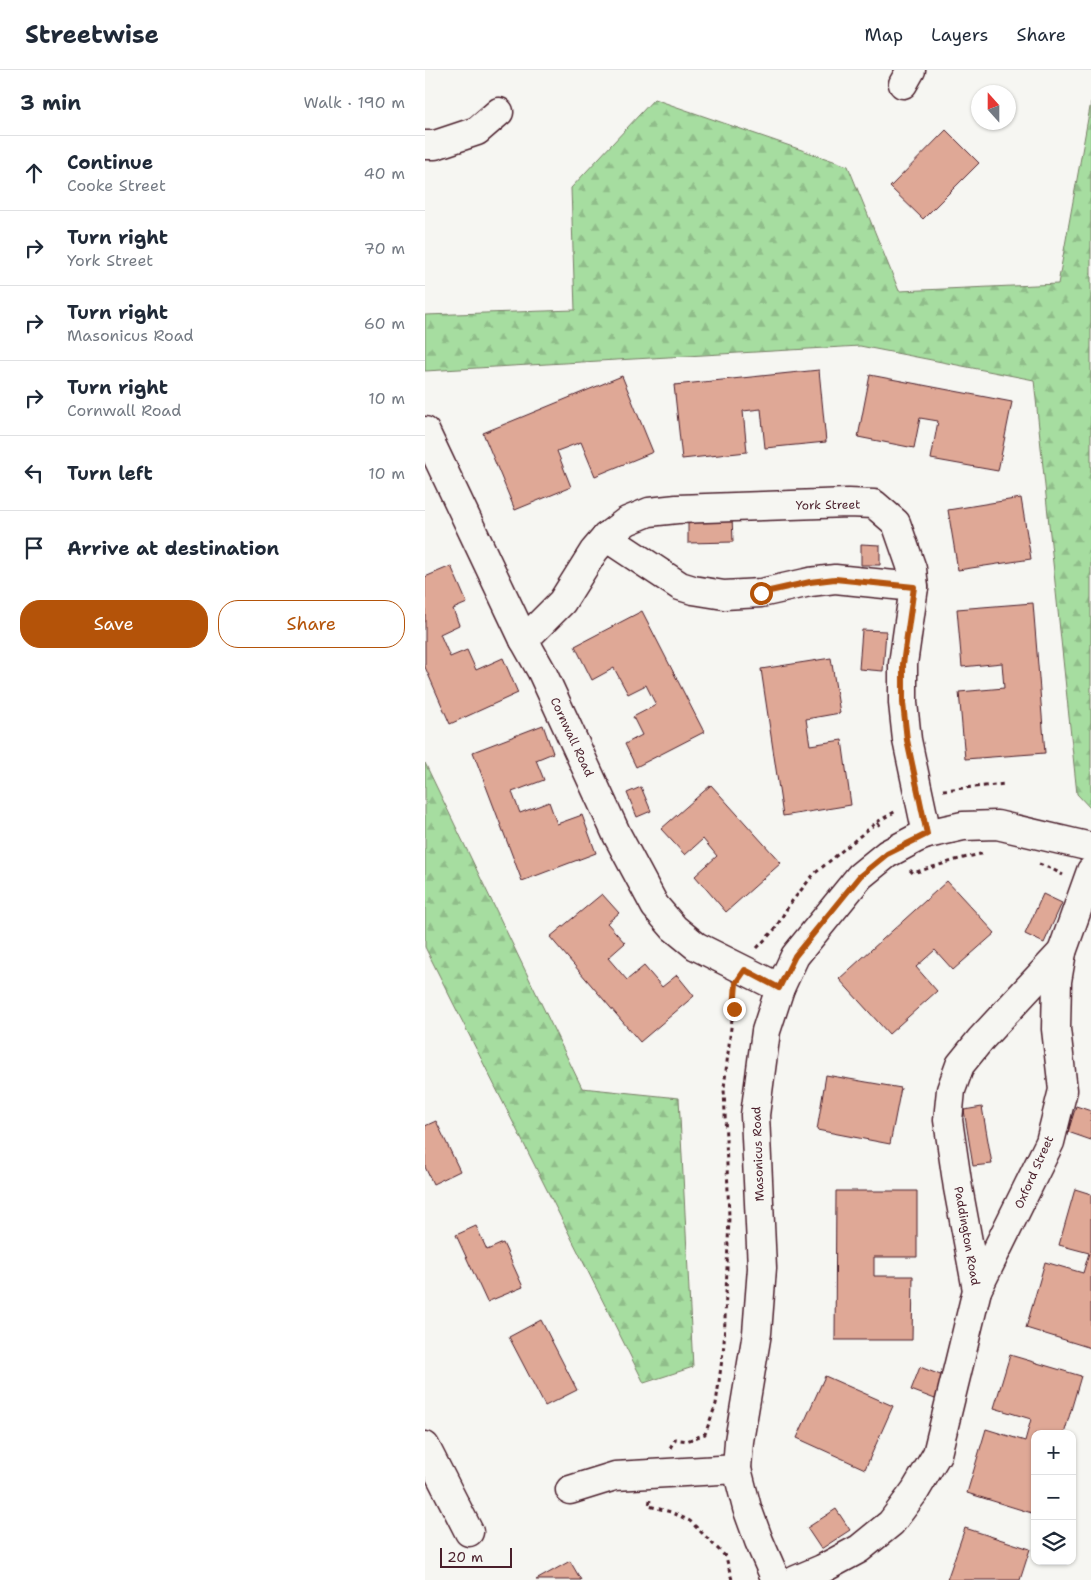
<!DOCTYPE html>
<meta charset="utf-8">
<style>
:root{--surface:#fff;--page:#f6f6f7;--text:#1f2937;--muted:#747a83;--line:#e0e1e3;--accent:#b45309}
body{margin:0;font-family:"Shantell Sans",sans-serif;background:var(--page);color:var(--text)}
.controls{position:absolute;right:15px;bottom:15px;display:grid;overflow:hidden;border-radius:10px;box-shadow:0 1px 4px #0004}
.controls button{width:45px;height:45px;display:grid;place-items:center;padding:0;border:0;border-bottom:1px solid var(--line);background:var(--surface);color:var(--text);font:25px sans-serif}
.compass{position:absolute;left:546px;top:15px;width:45px;height:45px;border-radius:50%;background:var(--surface);box-shadow:0 1px 4px #0004;rotate:339deg}
.scale{position:absolute;left:15px;bottom:12px;width:72px;box-sizing:border-box;padding-left:5px;border:2px solid #4a1f2b;border-top:0;font-size:14px;line-height:18px;white-space:nowrap;color:#4a1f2b;-webkit-text-stroke:4px #f6f6f2;paint-order:stroke}
.stop{position:absolute;width:15px;height:15px;margin:-11px;border:4px solid #b45309;border-radius:50%;background:#fff}
.stop.end{background:#b45309;border-color:#fff;box-shadow:0 1px 5px #0008}
.list{margin:0;padding:0;list-style:none}
h2{display:flex;justify-content:space-between;align-items:center;height:65px;margin:0;padding:0 20px;font-size:21px}
h2 small{font-size:16px;font-weight:400;color:var(--muted)}
.list li{display:grid;grid-template-columns:32px 1fr auto;gap:15px;align-items:center;box-sizing:border-box;height:75px;padding:0 20px;border-top:1px solid var(--line)}
.list b{display:block;font-size:19px;white-space:nowrap}
.list p{margin:0;font-size:16px;white-space:nowrap;color:var(--muted)}
.list em{font-size:16px;font-style:normal;color:var(--muted)}
.actions{display:flex;gap:10px;padding:15px 20px}
.actions a{flex:1;padding:11px 0;border:1px solid var(--accent);border-radius:20px;text-align:center;font-size:18px;color:var(--accent)}
.actions .main{background:var(--accent);color:#fff}
.icon{flex:none;width:28px;height:28px;fill:none;stroke:currentColor;stroke-width:2;stroke-linecap:round;stroke-linejoin:round}
.map{position:relative;flex:none;width:666px;height:1510px;overflow:hidden}
header{display:flex;align-items:center;gap:30px;box-sizing:border-box;height:70px;padding:0 25px;background:var(--surface);border-bottom:1px solid var(--line)}
header strong{font-size:24px}
nav{display:flex;gap:28px;margin-inline-start:auto;font-size:18px}
main{display:flex}
aside{flex:1;background:var(--surface)}
.map>svg:first-child{display:block}
.forest{fill:url(#forest-firs);stroke:#787e66}
.building{fill:#dfa896;stroke:#4a1f2b}
.lines{fill:none;stroke-linecap:round;stroke-linejoin:round}
.minor-casing{stroke:#4a1f2b;stroke-width:31}
.path{stroke:#4a1f2b;stroke-width:3;stroke-dasharray:4 4;stroke-linecap:butt}
.minor{stroke:#f6f6f2;stroke-width:28}
.route{stroke:#b45309;stroke-width:6}
.labels{text-anchor:middle;stroke-width:4;stroke-linejoin:round;paint-order:stroke}
.street-label{font-size:12px;fill:#4a1f2b;stroke:#f6f6f2}
</style>
<header>
<strong>Streetwise</strong>
<nav><a>Map</a><a>Layers</a><a>Share</a></nav>
</header>
<main>
<aside>
<h2>3 min<small>Walk · 190 m</small></h2>
<ul class="list">
<li><svg class="icon" aria-label="ahead" viewBox="0 0 24 24"><path d="M12 20V5M6 11l6-6 6 6"/></svg><div><b>Continue</b><p>Cooke Street</p></div><em>40 m</em></li>
<li><svg class="icon" aria-label="right" viewBox="0 0 24 24"><path d="M7 20v-9h11M14 6l5 5-5 5"/></svg><div><b>Turn right</b><p>York Street</p></div><em>70 m</em></li>
<li><svg class="icon" aria-label="right" viewBox="0 0 24 24"><path d="M7 20v-9h11M14 6l5 5-5 5"/></svg><div><b>Turn right</b><p>Masonicus Road</p></div><em>60 m</em></li>
<li><svg class="icon" aria-label="right" viewBox="0 0 24 24"><path d="M7 20v-9h11M14 6l5 5-5 5"/></svg><div><b>Turn right</b><p>Cornwall Road</p></div><em>10 m</em></li>
<li><svg class="icon" aria-label="left" viewBox="0 0 24 24"><path d="M17 20v-9H6M10 6l-5 5 5 5"/></svg><div><b>Turn left</b></div><em>10 m</em></li>
<li><svg class="icon" aria-label="arrive" viewBox="0 0 24 24"><path d="M6 21V4h12l-3 4 3 4H6"/></svg><div><b>Arrive at destination</b></div></li>
</ul>
<div class="actions"><a class="main">Save</a><a>Share</a></div>
</aside>
<div class="map">
<svg width="666" height="1510" viewBox="0 0 666 1510">
<defs>
<pattern id="forest-firs" width="22" height="20" patternUnits="userSpaceOnUse" patternTransform="scale(1.25)"><rect width="22" height="20" fill="#a6dda0"/><path d="M5 1l3.5 6h-7zM16 11l3.5 6h-7z" fill="#90bd8a"/></pattern>
</defs>
<rect width="100%" height="100%" fill="#f6f6f2"/>
<filter id="ink" filterUnits="userSpaceOnUse"><feTurbulence type="fractalNoise" baseFrequency=".02" numOctaves="2"/><feDisplacementMap in="SourceGraphic" scale="10" xChannelSelector="R" yChannelSelector="G"/><feConvolveMatrix kernelMatrix="1 2 1 2 8 2 1 2 1" color-interpolation-filters="sRGB"/></filter>
<g filter="url(#ink)">
<g class="forest">
<path d="M229 29 423 96 474 221 633 214 666 32V739L652 724 609 310 435 276 0 301V245L150 240 146 118Z"/>
<path d="M0 693 157 1018 254 1028 268 1297 219 1313 0 877Z"/>
</g>
<g class="building">
<path d="M521 60 554 93 498 149 465 117Z"/>
<path d="M394 300 401 372 340 378 336 339 318 341 322 382 257 389 249 315Z"/>
<path d="M445 305 587 332 573 401 506 389 513 351 495 348 489 378 433 367Z"/>
<path d="M197 306 228 382 170 406 156 372 132 381 146 417 90 440 58 363Z"/>
<path d="M596 428 606 489 533 500 523 440Z"/>
<path d="M307 446 308 472 263 473V447Z"/>
<path d="M436 474 455 475V495H436Z"/>
<path d="M26 496 42 533 28 539 34 555 15 564 25 587 42 580 51 600 78 588 93 623 25 654 0 597V507Z"/>
<path d="M608 533 620 683 540 689 534 622 579 618 577 593 537 597 532 539Z"/>
<path d="M217 541 279 662 211 697 200 674 217 665 208 647 231 635 221 615 203 624 189 598 167 610 150 576Z"/>
<path d="M437 560 461 561 458 601 434 599Z"/>
<path d="M406 588 415 643 381 649 385 675 417 670 426 735 358 746 336 599Z"/>
<path d="M118 655 128 683 111 690 119 710 87 722 95 743 124 732 132 754 157 745 171 783 97 811 48 682Z"/>
<path d="M286 715 356 793 301 842 270 806 292 786 278 769 260 785 236 759Z"/>
<path d="M216 717 226 741 212 747 202 723Z"/>
<path d="M522 811 570 863 528 900 510 880 491 897 512 921 464 964 414 909Z"/>
<path d="M177 824 194 843 182 853 200 873 183 888 202 910 219 896 237 917 252 905 269 926 215 972 125 867Z"/>
<path d="M618 824 637 833 619 873 600 864Z"/>
<path d="M401 1005 476 1018 465 1074 392 1060Z"/>
<path d="M651 1036 666 1041V1070L643 1062Z"/>
<path d="M557 1037 567 1094 548 1096 539 1040Z"/>
<path d="M11 1051 35 1101 8 1114 0 1097V1056Z"/>
<path d="M650 1119 666 1124V1278L601 1258 620 1192 658 1203 664 1183 634 1175Z"/>
<path d="M411 1121H492V1187H449V1206H488L487 1270H410Z"/>
<path d="M51 1156 62 1180 78 1173 98 1217 62 1232 31 1165Z"/>
<path d="M116 1250 152 1320 120 1336 84 1267Z"/>
<path d="M585 1285 656 1306 639 1364H610V1444L542 1423 561 1359 600 1371 606 1349 569 1338Z"/>
<path d="M495 1297 518 1306 510 1329 486 1320Z"/>
<path d="M400 1306 468 1336 440 1399 372 1368Z"/>
<path d="M411 1439 425 1460 396 1479 382 1458Z"/>
<path d="M540 1458 605 1479 595 1510H522Z"/>
<path d="M145 1491 156 1510H111Z"/>
</g>
<g class="lines">
<g class="minor-casing">
<g id="minor">
<path d="M478 14 486 0"/>
<path d="M0 75H10L52 61 74 42"/>
<path d="M0 361 99 570 117 602 192 765 230 836 249 858 271 876 355 918"/>
<path d="M181 467 255 516 268 520 299 525 336 523 385 512 410 509 489 517"/>
<path d="M99 570 137 532 169 481 181 467 202 451 224 442 252 439 423 433 449 434 471 453 487 499 489 517 478 594V633L482 670 502 764"/>
<path d="M552 1220 625 1072 638 1020 631 959 632 911 637 882 666 801"/>
<path d="M0 1376 44 1462"/>
<path d="M145 1420 190 1406 312 1399"/>
<path d="M351 1510 334 1471 322 1438 312 1399 314 1371 332 1263 337 1198 330 1045 341 961 355 918 370 886 435 806 462 784 492 768 502 764 538 756 572 755 666 777"/>
<path d="M371 1510 397 1499 434 1479 466 1453 490 1421 512 1384 552 1220 533 1118 523 1050 526 1020 535 995 556 969 637 882"/>
</g>
</g>
<g class="path">
<path d="M518 720 581 714"/>
<path d="M452 752 471 741"/>
<path d="M614 794 625 798 638 805"/>
<path d="M485 800 488 803 534 789 560 783"/>
<path d="M332 878 350 859 364 835 389 804 452 752 456 758"/>
<path d="M245 1378 250 1369 262 1371 280 1364 291 1334 299 1274 304 1147 299 1018 310 923"/>
<path d="M225 1430 224 1436 246 1442 265 1451 301 1487 307 1510"/>
</g>
<use href="#minor" class="minor"/>
</g>
</g>
<g class="lines" filter="url(#ink)">
<path class="route" d="M309 939 311 913 320 900 354 918 370 886 435 806 462 784 502 764 482 670 478 633V594L489 517 410 509 385 512 336 523"/>
</g>
<g class="labels">
<g class="street-label">
<text transform="translate(403 435) rotate(-1)" y="4">York Street</text>
<text transform="translate(147 667) rotate(65)" y="4">Cornwall Road</text>
<text transform="translate(333 1084) rotate(-92)" y="4">Masonicus Road</text>
<text transform="translate(609 1102) rotate(-66)" y="4">Oxford Street</text>
<text transform="translate(542 1166) rotate(80)" y="4">Paddington Road</text>
</g>
</g>
</svg>
<div class="controls">
<button>+</button>
<button>−</button>
<button><svg class="icon" aria-label="layers" viewBox="0 0 24 24"><path d="M12 4l9 5-9 5-9-5zM3 14l9 5 9-5"/></svg></button>
</div>
<svg class="compass" viewBox="-18 -18 36 36"><path d="M0-13l5 13h-10z" fill="#e53935"/><path d="M0 13l5-13h-10z" fill="#747a83"/></svg>
<div class="scale">20 m</div>
<div class="stop" style="left:336px;top:523px"></div>
<div class="stop end" style="left:309px;top:939px"></div>
</div>
</main>
